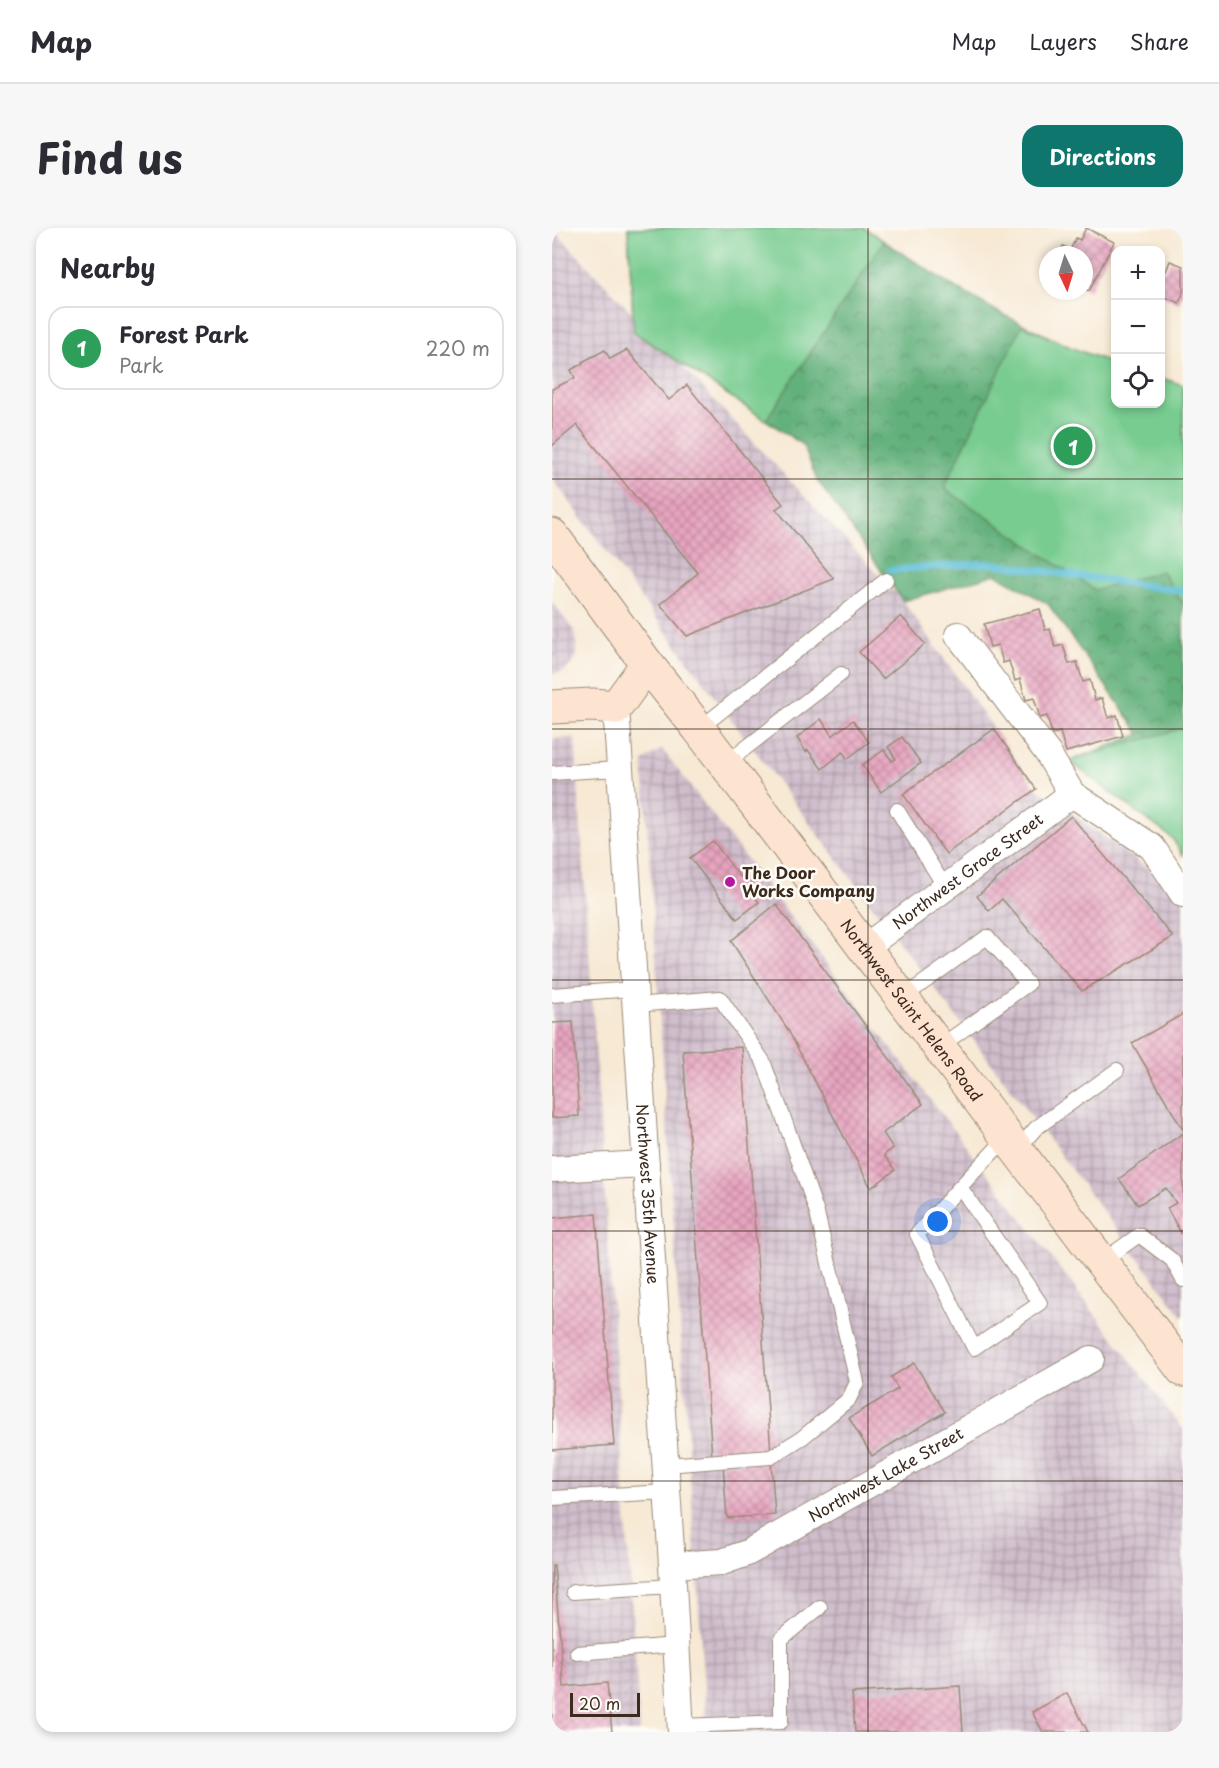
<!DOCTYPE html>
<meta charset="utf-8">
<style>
:root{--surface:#fff;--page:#f7f7f7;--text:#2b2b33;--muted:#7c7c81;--line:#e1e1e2;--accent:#0f766e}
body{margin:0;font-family:"Playpen Sans",sans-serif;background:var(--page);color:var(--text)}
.controls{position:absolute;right:18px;top:18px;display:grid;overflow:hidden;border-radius:12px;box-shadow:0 3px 9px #0003}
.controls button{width:54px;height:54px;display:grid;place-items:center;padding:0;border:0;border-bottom:2px solid var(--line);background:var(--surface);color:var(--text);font:30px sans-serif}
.compass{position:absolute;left:487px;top:18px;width:54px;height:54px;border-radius:50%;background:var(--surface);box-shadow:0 3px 9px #0003;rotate:176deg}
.scale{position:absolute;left:18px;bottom:15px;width:70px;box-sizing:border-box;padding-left:6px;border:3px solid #3b2a1e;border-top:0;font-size:16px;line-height:21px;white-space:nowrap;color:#3b2a1e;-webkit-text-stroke:4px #fdfcf7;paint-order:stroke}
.you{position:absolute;left:386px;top:994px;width:21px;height:21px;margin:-15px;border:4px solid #fff;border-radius:50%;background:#1a73e8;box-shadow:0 0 0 9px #1a73e833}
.badge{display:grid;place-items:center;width:39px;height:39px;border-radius:50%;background:var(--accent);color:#fff;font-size:20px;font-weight:700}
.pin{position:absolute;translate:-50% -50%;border:3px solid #fff;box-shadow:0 2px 6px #0006}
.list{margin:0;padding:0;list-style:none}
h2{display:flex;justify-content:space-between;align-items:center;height:78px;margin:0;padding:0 24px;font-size:26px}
h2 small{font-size:20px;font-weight:400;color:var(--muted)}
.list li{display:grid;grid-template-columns:39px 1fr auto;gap:18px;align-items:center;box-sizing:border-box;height:84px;margin:0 12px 12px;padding:0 12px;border:2px solid var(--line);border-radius:18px}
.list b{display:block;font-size:22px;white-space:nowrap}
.list p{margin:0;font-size:20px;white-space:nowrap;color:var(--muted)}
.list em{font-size:20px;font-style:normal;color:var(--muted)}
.icon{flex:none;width:33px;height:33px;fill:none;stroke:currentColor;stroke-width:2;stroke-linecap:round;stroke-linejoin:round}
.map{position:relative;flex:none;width:631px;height:1504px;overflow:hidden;border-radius:18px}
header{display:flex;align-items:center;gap:36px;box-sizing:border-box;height:84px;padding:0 30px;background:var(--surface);border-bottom:2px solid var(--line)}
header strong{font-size:28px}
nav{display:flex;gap:33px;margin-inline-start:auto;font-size:21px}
.intro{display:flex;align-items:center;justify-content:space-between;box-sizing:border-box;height:144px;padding:0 36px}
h1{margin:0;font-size:42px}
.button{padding:15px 27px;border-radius:18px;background:var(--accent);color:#fff;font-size:21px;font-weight:700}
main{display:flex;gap:36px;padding:0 36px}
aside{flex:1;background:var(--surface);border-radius:18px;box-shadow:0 3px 9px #0003}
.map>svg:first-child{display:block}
.industrial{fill:url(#industrial-grid)}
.forest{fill:url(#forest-crowns);stroke:#4e6d4c;stroke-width:1.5}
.park{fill:#78cc90;stroke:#5a7b57;stroke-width:1.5}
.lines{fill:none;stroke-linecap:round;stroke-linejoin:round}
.stream{stroke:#5abdd8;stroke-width:7}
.building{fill:url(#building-cross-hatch)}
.lane-casing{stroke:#998a79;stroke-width:16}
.street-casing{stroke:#998a79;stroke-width:28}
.secondary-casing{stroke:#998a79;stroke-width:35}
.lane{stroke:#fff;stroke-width:14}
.street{stroke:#fff;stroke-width:26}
.secondary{stroke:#fde4d0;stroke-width:33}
.grid{fill:none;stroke:#3b2a1e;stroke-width:1.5;stroke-opacity:0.55}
.poi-dot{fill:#b5179e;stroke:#fdfcf7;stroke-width:2}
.labels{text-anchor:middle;stroke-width:5;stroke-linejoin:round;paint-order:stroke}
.street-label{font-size:16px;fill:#3b2a1e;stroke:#fdfcf7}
.poi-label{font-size:16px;font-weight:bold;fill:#3b2a1e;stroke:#fdfcf7;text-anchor:start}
</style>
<header>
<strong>Map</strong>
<nav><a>Map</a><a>Layers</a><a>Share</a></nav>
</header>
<div class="intro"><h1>Find us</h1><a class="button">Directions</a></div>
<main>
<aside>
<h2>Nearby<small></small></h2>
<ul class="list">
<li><span class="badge" style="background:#2e9e5b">1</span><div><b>Forest Park</b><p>Park</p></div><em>220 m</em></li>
</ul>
</aside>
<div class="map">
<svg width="631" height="1504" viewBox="0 0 631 1504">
<defs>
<pattern id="industrial-grid" width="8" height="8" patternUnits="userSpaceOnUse" patternTransform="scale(1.5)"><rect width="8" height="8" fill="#d0bdcc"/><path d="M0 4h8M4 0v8" fill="none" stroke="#aa9aa5"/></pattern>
<pattern id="forest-crowns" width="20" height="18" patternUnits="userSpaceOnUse" patternTransform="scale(1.5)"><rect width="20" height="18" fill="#62b07a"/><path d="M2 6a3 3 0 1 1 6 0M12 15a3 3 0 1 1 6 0" fill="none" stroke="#528f63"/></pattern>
<pattern id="building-cross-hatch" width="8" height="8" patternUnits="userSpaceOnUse" patternTransform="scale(1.5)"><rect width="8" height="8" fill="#e8a4c0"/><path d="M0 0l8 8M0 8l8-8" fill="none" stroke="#bd869b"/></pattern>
</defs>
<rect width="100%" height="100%" fill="#fdfcf7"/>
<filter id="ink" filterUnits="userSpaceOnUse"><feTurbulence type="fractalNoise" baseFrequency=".0167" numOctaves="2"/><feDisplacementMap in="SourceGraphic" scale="12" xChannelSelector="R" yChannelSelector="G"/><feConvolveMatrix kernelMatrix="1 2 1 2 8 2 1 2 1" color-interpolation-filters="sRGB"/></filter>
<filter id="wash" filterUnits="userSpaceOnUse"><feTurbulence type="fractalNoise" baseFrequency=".008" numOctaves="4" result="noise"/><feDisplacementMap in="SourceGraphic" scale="24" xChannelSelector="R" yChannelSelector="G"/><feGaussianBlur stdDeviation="1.35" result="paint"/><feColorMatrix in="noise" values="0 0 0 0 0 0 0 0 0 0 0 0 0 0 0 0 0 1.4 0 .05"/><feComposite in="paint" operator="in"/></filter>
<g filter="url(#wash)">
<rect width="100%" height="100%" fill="#f7e9d4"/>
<g class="industrial">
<path d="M0 0 351 373 483 559 631 666V1089L188 503 0 250Z"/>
<path d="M0 374 21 401 25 415 24 431 13 443 0 446Z"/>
<path d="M23 510 88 1504H0V511Z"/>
<path d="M110 521 631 1201V1504H155L91 533Z"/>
</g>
<path class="forest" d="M76 0H312L399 57 446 84 520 120 563 136 564 176H608L609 150 631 157V627L620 610 517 533 588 506 496 376 444 346 351 373 265 252 251 217 82 104Z"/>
<g class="park">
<path d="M76 0H312L332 13 214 192 82 104Z"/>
<path d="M470 97 520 120 563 136 564 176H608L609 150 631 157V376L610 343 543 362 392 260Z"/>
<path d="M631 500V627L620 610 517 533Z"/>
</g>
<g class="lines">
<path class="stream" d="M338 342 437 335 631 363"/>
</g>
<g id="blocks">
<g class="building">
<path d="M534 0 562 14 537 63 532 61V27H507L511 18 518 22 524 10 528 12Z"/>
<path d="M618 33 631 38V65L627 75 608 67V41L614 43Z"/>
<path d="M53 122 58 131 75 122 117 172 135 157 231 276 224 281 282 351 135 408 108 376 146 345 25 197 0 218V161L23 150 19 142 31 135 30 134Z"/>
<path d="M488 381 493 402 498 401 503 419 511 417 517 436 525 434 531 454 538 452 543 472 550 470 556 490 565 487 571 508 514 524 508 504 500 506 495 488 488 490 482 470 474 472 468 451 463 453 457 433 451 435 446 417 438 419 432 396Z"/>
<path d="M349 388 373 416 331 451 307 424Z"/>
<path d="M269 491 280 508 301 492 317 514 295 531 291 524 270 541 256 522 254 524 245 510Z"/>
<path d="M442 501 484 561 394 626 351 566Z"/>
<path d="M350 509 369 535 329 564 310 537 332 522 340 533 344 531 336 519Z"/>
<path d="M519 588 621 709 530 763 450 671 437 683 425 668Z"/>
<path d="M161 613 188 649 193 645 204 660 199 664 207 674 185 691 138 630Z"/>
<path d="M224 676 371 876 331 905 341 920 332 927 343 942 319 960 236 802 179 713Z"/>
<path d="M631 786V902L580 815Z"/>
<path d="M21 794 27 888 0 890V795Z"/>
<path d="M190 819 219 1225 160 1229 131 823Z"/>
<path d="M631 905V1009L615 980 624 975 614 960 586 977 567 951Z"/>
<path d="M44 986 62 1217 0 1222V990Z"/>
<path d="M362 1135 393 1184 320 1228 297 1190 346 1161 339 1149Z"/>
<path d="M219 1233 223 1287 175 1290 171 1236Z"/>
<path d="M0 1337H2L12 1459 55 1455 60 1504H0Z"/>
<path d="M408 1458 411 1504H303L300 1465Z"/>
<path d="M515 1465 536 1504H491L480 1484Z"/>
</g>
</g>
</g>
<g filter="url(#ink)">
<use href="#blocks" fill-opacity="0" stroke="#998a79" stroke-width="1.5"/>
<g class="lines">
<g class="lane-casing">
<g id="lane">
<path d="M147 501 334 352"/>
<path d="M173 536 289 446"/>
<path d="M0 545 67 541"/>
<path d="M345 582 393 659"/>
<path d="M0 767 82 761"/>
<path d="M350 770 435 709 476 756 387 819"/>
<path d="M83 777 168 770 211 833 236 902 265 985 305 1154 297 1171 251 1209 219 1229 114 1237"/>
<path d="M465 922 484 900 565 842"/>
<path d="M408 959 365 1006 422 1120 488 1075 408 959 455 909"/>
<path d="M549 1034 587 1007 620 1032 631 1052"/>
<path d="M0 1270 116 1264"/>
<path d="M21 1364 121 1358"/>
<path d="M25 1425 124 1417"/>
<path d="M129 1498 229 1494V1411L268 1379"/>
</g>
</g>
<g class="street-casing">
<g id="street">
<path d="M406 407 495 524 520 566 600 619 631 666"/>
<path id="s1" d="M64 479 120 1337 129 1504"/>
<path id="s2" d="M312 720 520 566"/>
<path d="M0 941 94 936"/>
<path id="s3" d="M120 1337 170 1334 195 1325 539 1131"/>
</g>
</g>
<g class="secondary-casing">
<g id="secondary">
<path id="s4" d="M0 307 95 436 147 501 631 1142"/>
<path d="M0 479 40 477 64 479 95 436"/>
</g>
</g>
<use href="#lane" class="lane"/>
<use href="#street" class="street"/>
<use href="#secondary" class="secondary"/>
</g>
</g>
<path class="grid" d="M316 0V1504M0 251H631M0 501H631M0 752H631M0 1003H631M0 1253H631"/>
<circle class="poi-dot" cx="178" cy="654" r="6"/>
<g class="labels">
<g class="street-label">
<text dy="6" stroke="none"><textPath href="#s2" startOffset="129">Northwest Groce Street</textPath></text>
<text dy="6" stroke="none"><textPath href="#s4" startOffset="596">Northwest Saint Helens Road</textPath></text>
<text dy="6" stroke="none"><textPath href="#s1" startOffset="488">Northwest 35th Avenue</textPath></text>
<text dy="6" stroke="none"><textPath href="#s3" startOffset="236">Northwest Lake Street</textPath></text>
</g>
<g class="poi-label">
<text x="190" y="651">The Door<tspan x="190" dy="18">Works Company</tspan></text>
</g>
</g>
</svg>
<div class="controls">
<button>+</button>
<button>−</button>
<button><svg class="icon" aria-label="locate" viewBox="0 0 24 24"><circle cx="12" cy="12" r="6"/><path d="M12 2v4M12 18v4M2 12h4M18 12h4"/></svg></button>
</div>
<svg class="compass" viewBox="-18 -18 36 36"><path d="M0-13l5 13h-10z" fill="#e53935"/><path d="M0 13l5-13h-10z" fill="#7c7c81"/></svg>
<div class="scale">20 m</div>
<div class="you"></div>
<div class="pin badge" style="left:521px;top:218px;background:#2e9e5b">1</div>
</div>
</main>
